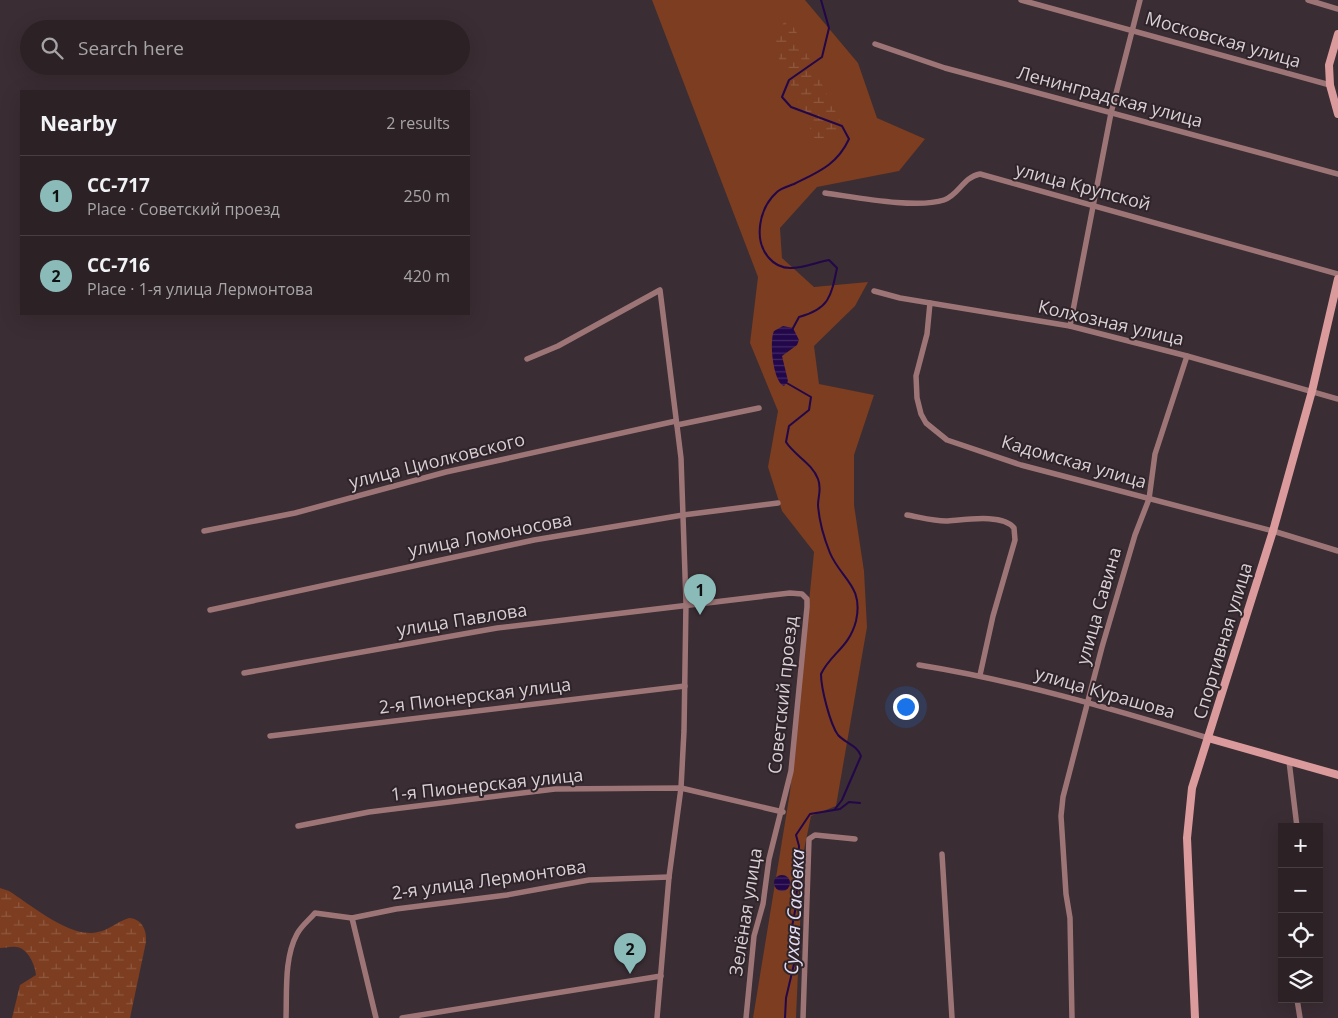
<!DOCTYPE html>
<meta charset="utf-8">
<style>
:root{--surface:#2c2226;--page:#342a2e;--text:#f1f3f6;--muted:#a6a4a7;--line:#483f43;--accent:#8bbbb9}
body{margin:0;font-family:"Open Sans",sans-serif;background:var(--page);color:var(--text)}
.controls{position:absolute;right:15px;bottom:15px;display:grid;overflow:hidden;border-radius:0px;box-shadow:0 5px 20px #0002}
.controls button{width:45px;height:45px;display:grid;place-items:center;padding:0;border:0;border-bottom:1px solid var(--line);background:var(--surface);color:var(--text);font:25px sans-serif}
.you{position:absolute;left:905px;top:706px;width:18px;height:18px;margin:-12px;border:4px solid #fff;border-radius:50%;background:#1a73e8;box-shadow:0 0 0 8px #1a73e833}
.badge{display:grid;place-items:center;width:32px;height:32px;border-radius:50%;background:var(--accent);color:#111;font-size:16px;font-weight:700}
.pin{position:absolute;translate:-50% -41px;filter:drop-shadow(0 1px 2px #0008)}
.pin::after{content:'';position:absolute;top:26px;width:18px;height:15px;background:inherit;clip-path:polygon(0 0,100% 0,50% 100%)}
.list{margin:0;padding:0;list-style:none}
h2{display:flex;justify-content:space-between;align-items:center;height:65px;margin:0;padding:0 20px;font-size:21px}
h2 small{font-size:16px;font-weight:400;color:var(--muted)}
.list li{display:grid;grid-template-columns:32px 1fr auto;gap:15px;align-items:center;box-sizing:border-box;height:80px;padding:0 20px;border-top:1px solid var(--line)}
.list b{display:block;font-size:19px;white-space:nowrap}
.list p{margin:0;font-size:16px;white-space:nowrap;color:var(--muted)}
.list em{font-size:16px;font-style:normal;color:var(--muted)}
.icon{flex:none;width:28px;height:28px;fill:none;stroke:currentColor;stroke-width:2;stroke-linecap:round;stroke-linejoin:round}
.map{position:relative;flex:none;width:1338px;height:1018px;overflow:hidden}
.search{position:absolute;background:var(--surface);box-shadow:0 5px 20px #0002;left:20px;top:20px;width:450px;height:55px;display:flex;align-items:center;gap:12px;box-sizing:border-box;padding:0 18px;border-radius:28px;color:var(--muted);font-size:19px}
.panel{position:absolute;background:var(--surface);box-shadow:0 5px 20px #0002;left:20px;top:90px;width:450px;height:225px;border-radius:0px}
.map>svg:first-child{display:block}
.grass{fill:#7c3d20}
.wetland{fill:url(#wetland-marsh)}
.water{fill:url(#water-rules)}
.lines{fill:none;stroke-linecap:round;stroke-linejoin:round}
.stream{stroke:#22074b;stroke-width:2}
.street{stroke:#9d7577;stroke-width:5.5}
.secondary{stroke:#db9b9d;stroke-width:8}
.labels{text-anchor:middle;stroke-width:4;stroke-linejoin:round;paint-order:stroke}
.street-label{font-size:18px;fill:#d8d0d4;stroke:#2f2429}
.water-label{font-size:19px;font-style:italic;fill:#e2def4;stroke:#2f2429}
</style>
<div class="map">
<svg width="1338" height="1018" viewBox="0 0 1338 1018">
<defs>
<pattern id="wetland-marsh" width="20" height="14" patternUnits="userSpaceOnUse" patternTransform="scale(1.25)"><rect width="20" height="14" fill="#7c3d20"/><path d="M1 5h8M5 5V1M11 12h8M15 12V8" fill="none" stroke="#8e5840"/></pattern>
<pattern id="water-rules" width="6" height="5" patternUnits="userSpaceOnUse" patternTransform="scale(1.25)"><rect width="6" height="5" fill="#22074b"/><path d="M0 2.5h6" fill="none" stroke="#412a64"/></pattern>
</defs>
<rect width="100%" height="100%" fill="#3a2d33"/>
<path class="grass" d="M652 0H805L858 63 877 118 925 139 899 171 817 187 780 228 782 258 814 287 868 282 855 306 814 346 819 384 874 395 854 455V505L864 571 867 627 836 806 811 816 803 855 796 1018H753L790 792 814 552 782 511 768 467 778 411 750 343 758 277Z"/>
<g class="wetland">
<path d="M788 15 845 131 818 146 772 43Z"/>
<path d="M0 888 9 891C31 905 71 939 98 932 109 930 118 921 129 918 142 919 147 930 146 942L130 1018H12L20 985 36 975C35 965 28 948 16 947 11 946 5 948 0 948Z"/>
</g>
<g class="water">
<path d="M783 326 793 328 799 340 797 345 782 356 788 381 784 386C773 382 769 341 774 331Z"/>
<circle cx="782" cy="883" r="8"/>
</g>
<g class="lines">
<g class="stream">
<path d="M792 330 799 317C829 309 831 297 837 268L829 260C808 264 785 277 769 258 753 240 759 208 777 192 781 188 789 186 794 184 818 172 837 165 849 139L842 126 791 107 782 97 789 80 822 57 829 28 821 0"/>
<path d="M785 382 811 397 809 410 789 426 786 442C795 456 812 463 818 479 822 489 818 496 818 505 819 521 824 538 830 553 841 579 864 586 856 621 849 648 831 653 821 674 821 688 830 724 838 735 845 743 857 745 861 756L842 800 835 809"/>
<path d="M785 1018 786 998 794 964 793 948 790 937 796 906 799 846 796 835 810 814 840 809 849 802 860 803"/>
</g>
<g class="street">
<path d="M1021 0 1330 85"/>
<path d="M1308 0 1338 9"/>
<path d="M875 44 945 68 1338 174"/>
<path d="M825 193C855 197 916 209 944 200 959 195 963 177 980 174L1338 274"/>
<path d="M874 291 900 298 1070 326 1187 356 1338 399"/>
<path d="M930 303 927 334 916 376 917 398 921 414 926 423 947 440 1021 465 1273 531 1338 551"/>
<path d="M1070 326 1111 113 1140 0"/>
<path d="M527 359 558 346 660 290 681 458 686 603 684 731 681 788 669 877 657 1018"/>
<path d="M677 425 759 408"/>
<path d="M907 515C919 517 933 521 946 521 963 520 1003 513 1014 528L1015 540 993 616 980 675"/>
<path d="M204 531 295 513 446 472 676 421"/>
<path d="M210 610 534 540 683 515 778 503"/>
<path d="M919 665C1018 681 1113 709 1208 738"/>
<path d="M244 673 497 628 790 593 802 594 807 599V607L791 771 769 859 763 904 754 936 746 1018"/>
<path d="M270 736 685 686"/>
<path d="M1289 761 1297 827"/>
<path d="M298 826 369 812 555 789 681 788 783 812"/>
<path d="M942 854 952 1018"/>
<path d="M352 918 376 1018"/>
<path d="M1297 999 1300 1018"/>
<path d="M286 1018C287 992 284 958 297 934 301 926 310 919 315 913L352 918 396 909 507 895 589 880 669 877"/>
<path d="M402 1018 661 976"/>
<path d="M803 1018 809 839 815 835 855 839"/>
<path d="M1072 1018 1070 918 1066 894 1061 816 1063 797 1102 647 1135 535 1149 499 1155 454 1187 356"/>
</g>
<g class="secondary">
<path d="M1338 34 1329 65 1330 85 1338 114"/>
<path d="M1208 738 1338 775"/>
<path d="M1195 1018 1187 838 1192 788 1273 531 1312 391 1338 279"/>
</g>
</g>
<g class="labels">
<g class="street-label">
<text transform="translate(1223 40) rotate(16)" y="6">Московская улица</text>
<text transform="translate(1110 97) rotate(15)" y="6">Ленинградская улица</text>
<text transform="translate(1083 187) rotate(15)" y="6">улица Крупской</text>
<text transform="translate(1111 323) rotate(13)" y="6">Колхозная улица</text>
<text transform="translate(437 461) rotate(-14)" y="6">улица Циолковского</text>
<text transform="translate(1074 462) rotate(16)" y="6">Кадомская улица</text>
<text transform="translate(490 535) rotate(-11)" y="6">улица Ломоносова</text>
<text transform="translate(1099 606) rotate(-74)" y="6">улица Савина</text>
<text transform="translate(462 620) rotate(-9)" y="6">улица Павлова</text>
<text transform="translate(1223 641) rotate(-73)" y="6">Спортивная улица</text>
<text transform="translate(1105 693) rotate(16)" y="6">улица Курашова</text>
<text transform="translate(783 695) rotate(-84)" y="6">Советский проезд</text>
<text transform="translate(475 696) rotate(-7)" y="6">2-я Пионерская улица</text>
<text transform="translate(487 785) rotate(-6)" y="6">1-я Пионерская улица</text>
<text transform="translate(489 880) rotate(-8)" y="6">2-я улица Лермонтова</text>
<text transform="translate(746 912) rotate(-81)" y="6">Зелёная улица</text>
</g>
<g class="water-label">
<text transform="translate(794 912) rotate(-87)" y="7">Сухая Сасовка</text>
</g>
</g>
</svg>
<div class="controls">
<button>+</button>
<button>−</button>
<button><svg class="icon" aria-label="locate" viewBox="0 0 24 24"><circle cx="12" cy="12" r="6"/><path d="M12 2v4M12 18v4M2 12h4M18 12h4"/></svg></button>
<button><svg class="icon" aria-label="layers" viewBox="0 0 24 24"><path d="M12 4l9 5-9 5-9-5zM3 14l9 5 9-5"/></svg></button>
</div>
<div class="you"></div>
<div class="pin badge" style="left:700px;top:615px">1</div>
<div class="pin badge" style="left:630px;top:974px">2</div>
<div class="search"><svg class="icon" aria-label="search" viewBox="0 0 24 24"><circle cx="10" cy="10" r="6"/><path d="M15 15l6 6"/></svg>Search here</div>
<section class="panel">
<h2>Nearby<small>2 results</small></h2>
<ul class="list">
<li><span class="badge">1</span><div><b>СС-717</b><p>Place · Советский проезд</p></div><em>250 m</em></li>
<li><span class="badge">2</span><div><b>СС-716</b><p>Place · 1-я улица Лермонтова</p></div><em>420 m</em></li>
</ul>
</section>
</div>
